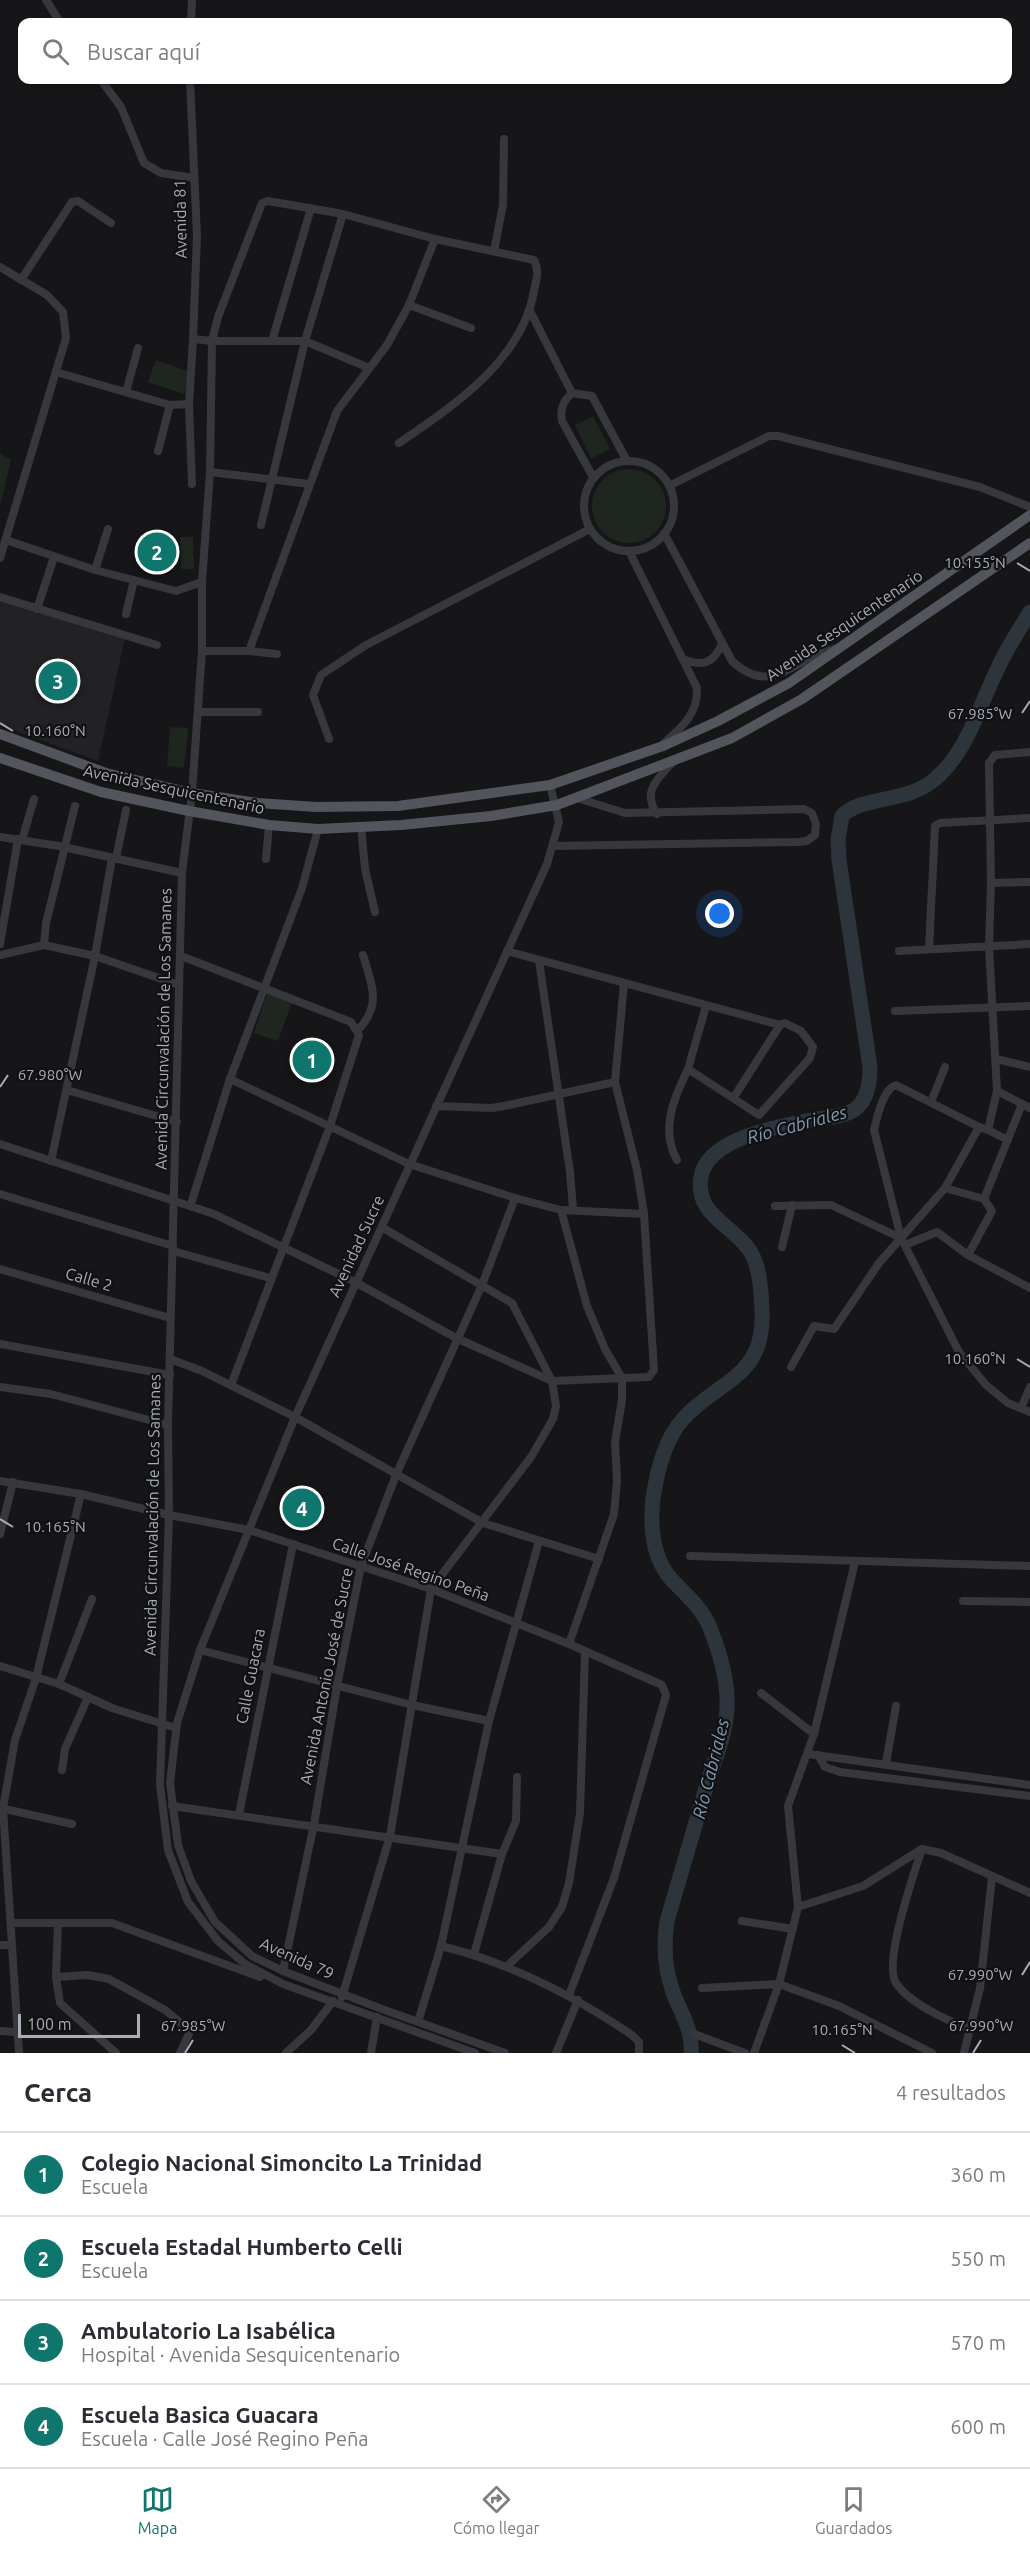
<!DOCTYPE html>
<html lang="es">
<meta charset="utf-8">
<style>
:root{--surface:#fff;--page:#f7f7f7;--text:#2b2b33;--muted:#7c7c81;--line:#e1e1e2;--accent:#0f766e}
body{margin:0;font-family:Ubuntu,sans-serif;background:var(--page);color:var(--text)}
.scale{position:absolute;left:18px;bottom:15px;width:122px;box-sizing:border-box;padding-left:6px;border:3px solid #a8adb8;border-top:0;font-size:16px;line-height:21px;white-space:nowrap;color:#a8adb8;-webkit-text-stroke:4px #111113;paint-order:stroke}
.you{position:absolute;left:720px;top:914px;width:21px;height:21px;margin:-15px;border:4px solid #fff;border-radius:50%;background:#1a73e8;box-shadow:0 0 0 9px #1a73e833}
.badge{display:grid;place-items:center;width:39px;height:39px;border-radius:50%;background:var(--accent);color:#fff;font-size:20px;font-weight:700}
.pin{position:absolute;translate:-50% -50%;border:3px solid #fff;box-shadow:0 2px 6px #0006}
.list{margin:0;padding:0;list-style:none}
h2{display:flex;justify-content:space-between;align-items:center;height:78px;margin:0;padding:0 24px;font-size:26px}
h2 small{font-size:20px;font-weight:400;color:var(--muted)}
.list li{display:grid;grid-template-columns:39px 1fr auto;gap:18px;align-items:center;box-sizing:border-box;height:84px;padding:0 24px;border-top:2px solid var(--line)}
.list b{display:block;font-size:22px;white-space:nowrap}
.list p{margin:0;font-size:20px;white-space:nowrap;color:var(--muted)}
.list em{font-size:20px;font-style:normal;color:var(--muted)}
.icon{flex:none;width:33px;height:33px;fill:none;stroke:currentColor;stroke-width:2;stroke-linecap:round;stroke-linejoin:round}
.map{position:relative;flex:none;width:1030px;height:2053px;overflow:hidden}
.search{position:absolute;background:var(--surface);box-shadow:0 2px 4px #0004;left:18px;right:18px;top:18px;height:66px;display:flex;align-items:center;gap:15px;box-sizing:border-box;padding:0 21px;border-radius:12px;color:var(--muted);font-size:22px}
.sheet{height:414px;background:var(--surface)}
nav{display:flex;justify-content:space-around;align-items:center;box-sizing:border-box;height:84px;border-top:2px solid var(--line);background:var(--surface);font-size:16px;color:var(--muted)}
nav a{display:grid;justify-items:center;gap:3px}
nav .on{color:var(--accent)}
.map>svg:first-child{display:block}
.built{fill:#222225}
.green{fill:#1e261f}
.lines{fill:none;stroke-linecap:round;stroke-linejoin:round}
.river{stroke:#2c353c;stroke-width:15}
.minor{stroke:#37383d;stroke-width:8}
.major{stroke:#53555c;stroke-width:10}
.ticks{fill:none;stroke:#a8adb8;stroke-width:2}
.labels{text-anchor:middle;stroke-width:4.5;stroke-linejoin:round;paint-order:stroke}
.street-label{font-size:16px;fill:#a8adb8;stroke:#111113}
.water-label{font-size:18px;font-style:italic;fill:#7f9bb3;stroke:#111113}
.ticks-label{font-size:15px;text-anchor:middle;fill:#a8adb8;stroke:#111113;stroke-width:4.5;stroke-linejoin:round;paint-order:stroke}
</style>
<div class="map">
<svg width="1030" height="2053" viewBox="0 0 1030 2053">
<rect width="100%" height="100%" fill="#161618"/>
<path class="built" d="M0 598 125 638 98 761 21 733 0 723Z"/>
<g class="green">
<path d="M156 360 191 372 184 394 148 382Z"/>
<path d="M593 416 610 449 591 459 575 425Z"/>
<path d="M0 453 11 460 0 506Z"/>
<circle cx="629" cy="506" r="37"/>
<path d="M180 537H193L194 569H181Z"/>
<path d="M170 727 188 728 184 768 167 766Z"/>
<path d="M267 994 292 1002 278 1041 254 1033Z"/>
</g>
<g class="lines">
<path class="river" d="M691 2053C693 2031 682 2015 674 1995 665 1971 663 1947 667 1921 680 1877 693 1832 706 1788 714 1760 728 1731 727 1701 727 1678 720 1654 712 1633 704 1609 688 1597 671 1579 652 1557 650 1526 653 1498 657 1472 664 1440 683 1419 718 1380 766 1378 762 1309 761 1289 760 1264 748 1248 729 1223 695 1214 701 1177 707 1137 785 1125 818 1119 830 1117 849 1116 858 1107 868 1097 870 1080 870 1067L839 860 838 839 842 816C862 795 907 804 935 779 968 751 979 706 998 668 1007 648 1019 630 1030 612"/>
<g class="minor">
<path d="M46 0 60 22"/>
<path d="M191 22 192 0"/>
<path d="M101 80 121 107 144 163 161 173 194 178"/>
<path d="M190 80 197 236 193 339 212 341H305L369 368"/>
<path d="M494 251 503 205 504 139"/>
<path d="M0 267 47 295 63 312 66 338 0 558"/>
<path d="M21 280 72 202 78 201 111 223"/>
<path d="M409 305 471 328"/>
<path d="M531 313 572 393"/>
<path d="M272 341 311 208"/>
<path d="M56 372 170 405 189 404 193 339"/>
<path d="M126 392 138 348"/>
<path d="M189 404 192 484"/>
<path d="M399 443C453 406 522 361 534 291 536 280 540 271 534 260L435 239 343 214 268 201 262 203 218 317 212 341 210 472 202 582V651L192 793 182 873 168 1425 169 1515 160 1785 168 1850 188 1902 218 1941 245 1964 283 1984 475 2053"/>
<path d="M158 451 170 405"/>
<circle cx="629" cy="506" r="45"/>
<path d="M210 472 309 484"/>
<path d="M593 477 562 421C560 409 563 401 572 393L592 396 627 461"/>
<path d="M669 486 769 436H778L980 487 1030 507"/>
<path d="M261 525 305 341 343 214"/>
<path d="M664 533 732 661C771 698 794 658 835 649"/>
<path d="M6 540 95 570 176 591 202 582"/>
<path d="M629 551 697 688C698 714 682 727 664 743"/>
<path d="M95 570 108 529"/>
<path d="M0 597 157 645"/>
<path d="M37 609 54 557"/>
<path d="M126 614 134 580"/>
<path d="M202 651H249L337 411 387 345 409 305 435 239"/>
<path d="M249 651 277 654"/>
<path d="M683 659C702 667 713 664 722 644"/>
<path d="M198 712H258"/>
<path d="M329 739 313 695 321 675 366 645 590 529"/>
<path d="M657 814C642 792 657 779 672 763"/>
<path d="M361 826 365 869 375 912"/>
<path d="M0 837 59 846 182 873"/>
<path d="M22 840 34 799"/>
<path d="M553 846 798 842 807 841 815 835 816 824 812 813 804 809 625 813 577 798"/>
<path d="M116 858 126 810"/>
<path d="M266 859 269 825"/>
<path d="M991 883 1030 882"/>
<path d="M0 944 18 839"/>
<path d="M44 945 46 923 75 806"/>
<path d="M929 949 935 826 940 823 1030 818"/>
<path d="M507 951 780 1025 785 1023 801 1031 813 1047 810 1058 759 1115 688 1069 706 1006"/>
<path d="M899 951 1030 944"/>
<path d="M0 955 44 945 95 956 179 985"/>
<path d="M181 956 351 1022 359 1035 330 1126 231 1385"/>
<path d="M539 961 570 1172 573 1209"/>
<path d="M895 1011 1030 1006"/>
<path d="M358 1030C382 1005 372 985 363 955"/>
<path d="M996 1059 1030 1067"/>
<path d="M230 1079 409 1164 515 1198 561 1210 644 1214"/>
<path d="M67 1090 177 1122"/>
<path d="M997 1091 1030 1108"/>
<path d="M734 1097 780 1025"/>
<path d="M931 1102 945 1067"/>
<path d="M436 1106 492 1108 509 1105 615 1082"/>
<path d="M979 1127 896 1085C883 1089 877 1117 874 1130L901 1238 959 1352 986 1385 1008 1403 1030 1412"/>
<path d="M988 1130 1008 1140"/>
<path d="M0 1144 214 1214 355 1282 456 1338 552 1381 649 1377 654 1370 644 1214 637 1170 615 1082 624 983"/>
<path d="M677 1160C660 1129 674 1098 688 1069"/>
<path d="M51 1161 95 956 112 858"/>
<path d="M945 1188 984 1199 1022 1104"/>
<path d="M0 1194 173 1246"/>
<path d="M191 1204 230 1079 302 888 318 829"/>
<path d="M775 1206 831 1205 901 1238"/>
<path d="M561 1210 587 1306 605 1349 622 1378V1400L615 1442 617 1481 614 1514 569 1644"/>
<path d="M905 1245 937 1232 968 1255 1030 1288"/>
<path d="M782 1247 792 1205"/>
<path d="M173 1251 270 1278"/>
<path d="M968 1255 992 1211 984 1199"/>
<path d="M0 1269 170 1318"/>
<path d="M0 1344 170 1375"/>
<path d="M170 1359 202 1371 295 1417 483 1523 599 1559"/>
<path d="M791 1367 814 1326 834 1329 879 1263 945 1188 979 1127 988 1130 997 1091 989 947 991 883 989 763 995 755 1030 752"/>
<path d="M0 1387 51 1394 168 1425"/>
<path d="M1021 1408 1030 1387"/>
<path d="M0 1481 81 1494 169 1515 249 1530 431 1589 569 1644 662 1685 666 1695 614 1878 569 1995"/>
<path d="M0 1534 13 1482"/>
<path d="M690 1556 1030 1566"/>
<path d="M963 1601 1030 1602"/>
<path d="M200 1650 412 1705 489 1721"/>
<path d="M0 1666 59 1684 112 1708 176 1728"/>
<path d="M59 1684 92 1599"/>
<path d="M761 1693 814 1734 788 1806 798 1907"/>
<path d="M814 1734 855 1562"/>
<path d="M808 1754 1030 1785"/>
<path d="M818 1755 825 1767 840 1772 1030 1796"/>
<path d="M886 1763 896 1706"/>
<path d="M62 1770 65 1749 88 1697"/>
<path d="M172 1806 502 1854"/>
<path d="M0 1808 72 1824"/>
<path d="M239 1814 293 1544"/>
<path d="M922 1849C914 1873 883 1963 896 1983 909 2003 948 2021 970 2029"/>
<path d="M742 1921 793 1929"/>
<path d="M12 1923H112L260 1977"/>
<path d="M58 1924 56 1977 60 2003 116 2053"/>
<path d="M0 1945H10"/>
<path d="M441 1946C511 1963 573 1995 632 2035L639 2042V2053"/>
<path d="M474 1954 502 1854 516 1821 517 1777"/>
<path d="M507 1966 549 1927 562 1907 569 1883 580 1813 585 1652"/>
<path d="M283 1971 314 1824 337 1686 361 1566 396 1475 482 1285 515 1198"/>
<path d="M56 1977 88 1975 109 1979 165 2010 188 2029 189 2034 180 2053"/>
<path d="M702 1988 779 1984 839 2006 932 2053"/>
<path d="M342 1997 390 1836 431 1589 531 1457 553 1419 556 1406 552 1381 512 1303 383 1228"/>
<path d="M418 2022 441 1946 489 1721 539 1541"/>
<path d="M0 2031 16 2032"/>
<path d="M694 2034 745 2053"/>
<path d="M19 2053 3 1808 15 1740 36 1678 81 1494"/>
<path d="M286 2053 311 2030 333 2001"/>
<path d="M371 2053 377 2017"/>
<path d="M505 2053 382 2009 283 1971 252 1956 215 1922 191 1881 178 1845 170 1783 177 1723 200 1650 295 1417 547 864 559 822 550 785"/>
<path d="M556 2053 578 2000"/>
<path d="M754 2053 779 1984 798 1907 863 1886 922 1849 941 1853 1030 1893"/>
<path d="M964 2053 980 1988 992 1877"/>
</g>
<g class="major">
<path d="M0 734 106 773 192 793 258 803 316 807 398 806 550 785 663 746 718 721 789 683 1030 515"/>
<path d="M0 758 101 792 189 811 269 825 318 829 401 825 491 816 557 805 732 738 802 699 1030 543"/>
</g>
</g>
<path class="ticks" d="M1017 563 1030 571M1022 713 1030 701M0 723 13 731M0 1087 8 1075M1017 1359 1030 1367M0 1519 13 1527M1022 1975 1030 1962M842 2045 855 2053M185 2053 193 2040M973 2053 981 2040"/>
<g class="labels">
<g class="street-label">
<text transform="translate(180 219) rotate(-91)" y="6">Avenida 81</text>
<text transform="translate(844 625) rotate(-34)" y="6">Avenida Sesquicentenario</text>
<text transform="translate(174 789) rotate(12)" y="6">Avenida Sesquicentenario</text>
<text transform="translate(163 1029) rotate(-89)" y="6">Avenida Circunvalación de Los Samanes</text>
<text transform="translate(356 1246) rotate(-65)" y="6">Avenidad Sucre</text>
<text transform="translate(89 1279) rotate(16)" y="6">Calle 2</text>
<text transform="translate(152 1515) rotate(-89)" y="6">Avenida Circunvalación de Los Samanes</text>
<text transform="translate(411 1569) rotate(19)" y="6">Calle José Regino Peña</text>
<text transform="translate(250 1676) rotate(-79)" y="6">Calle Guacara</text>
<text transform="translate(326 1676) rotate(-79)" y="6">Avenida Antonio José de Sucre</text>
<text transform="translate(297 1958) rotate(24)" y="6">Avenida 79</text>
</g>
<g class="water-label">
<text transform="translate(797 1125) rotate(-15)" y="6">Río Cabriales</text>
<text transform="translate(711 1769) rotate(-76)" y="6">Río Cabriales</text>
</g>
</g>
<g class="ticks-label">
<text x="975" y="568">10.155°N</text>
<text x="980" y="719">67.985°W</text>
<text x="55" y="736">10.160°N</text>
<text x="50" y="1080">67.980°W</text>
<text x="975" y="1364">10.160°N</text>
<text x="55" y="1532">10.165°N</text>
<text x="980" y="1980">67.990°W</text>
<text x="193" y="2031">67.985°W</text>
<text x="981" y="2031">67.990°W</text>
<text x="842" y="2035">10.165°N</text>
</g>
</svg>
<div class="scale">100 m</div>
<div class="you"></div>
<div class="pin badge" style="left:312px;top:1060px">1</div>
<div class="pin badge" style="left:157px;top:552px">2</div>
<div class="pin badge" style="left:58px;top:681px">3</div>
<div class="pin badge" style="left:302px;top:1508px">4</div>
<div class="search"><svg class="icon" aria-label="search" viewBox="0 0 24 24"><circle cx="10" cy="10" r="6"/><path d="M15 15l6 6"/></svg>Buscar aquí</div>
</div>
<section class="sheet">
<h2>Cerca<small>4 resultados</small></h2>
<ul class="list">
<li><span class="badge">1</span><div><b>Colegio Nacional Simoncito La Trinidad</b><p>Escuela</p></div><em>360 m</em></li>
<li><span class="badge">2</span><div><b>Escuela Estadal Humberto Celli</b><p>Escuela</p></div><em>550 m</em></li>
<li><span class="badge">3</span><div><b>Ambulatorio La Isabélica</b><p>Hospital · Avenida Sesquicentenario</p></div><em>570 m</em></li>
<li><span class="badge">4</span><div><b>Escuela Basica Guacara</b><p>Escuela · Calle José Regino Peña</p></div><em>600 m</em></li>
</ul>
</section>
<nav>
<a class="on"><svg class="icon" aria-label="map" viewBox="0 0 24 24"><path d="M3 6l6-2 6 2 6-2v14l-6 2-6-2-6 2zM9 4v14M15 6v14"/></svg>Mapa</a>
<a><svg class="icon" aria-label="directions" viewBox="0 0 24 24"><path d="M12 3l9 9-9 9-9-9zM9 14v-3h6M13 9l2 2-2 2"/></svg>Cómo llegar</a>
<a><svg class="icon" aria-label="saved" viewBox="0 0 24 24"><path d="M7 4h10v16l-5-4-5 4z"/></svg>Guardados</a>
</nav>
